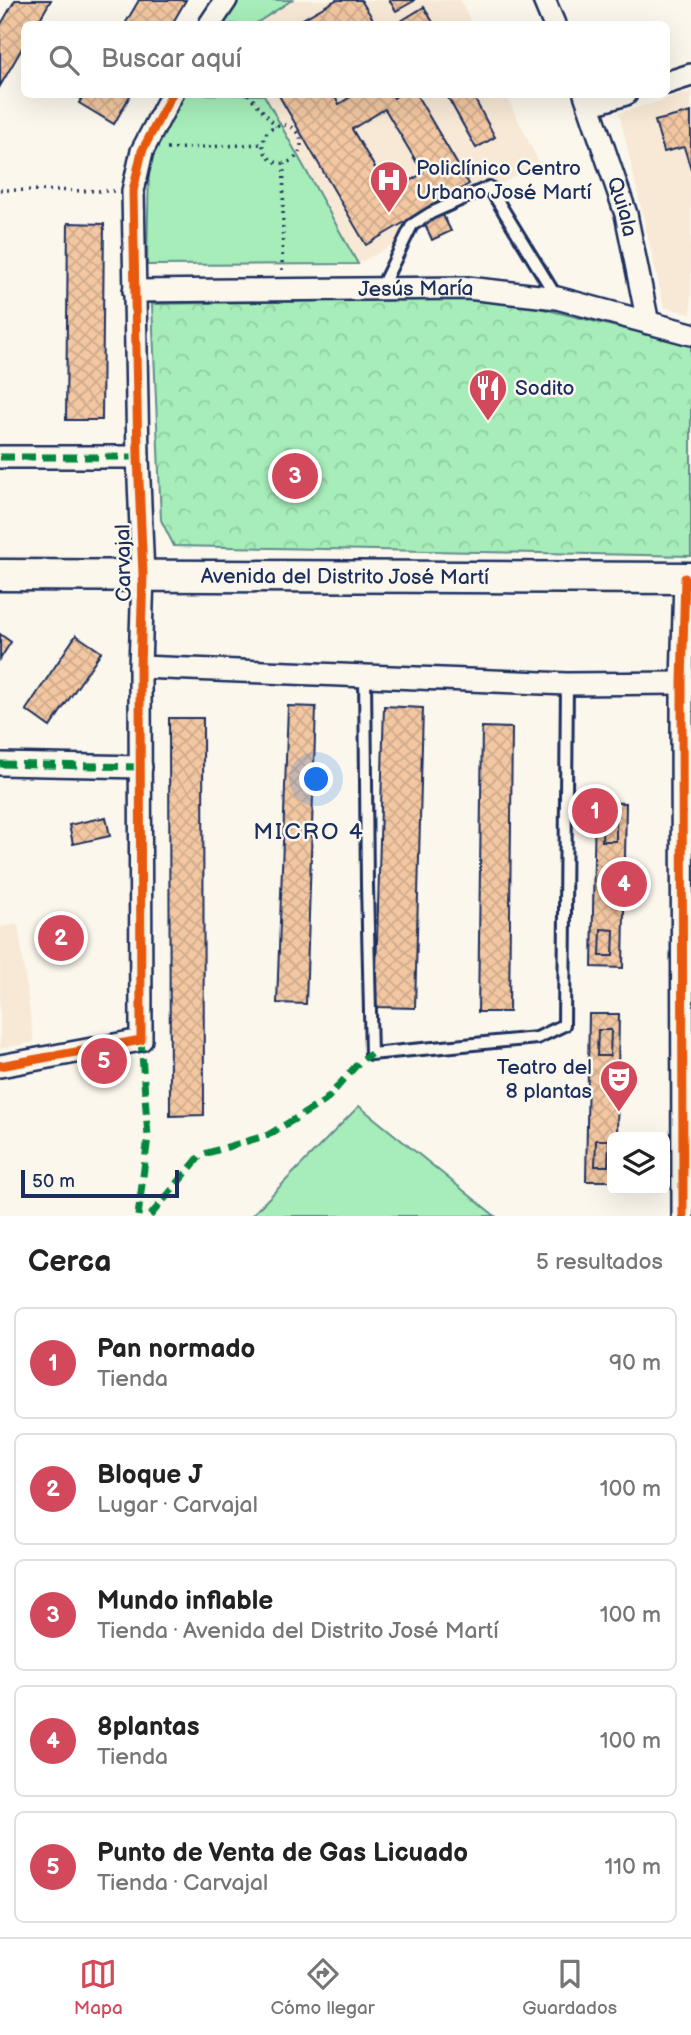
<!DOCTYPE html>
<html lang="es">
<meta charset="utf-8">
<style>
:root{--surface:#fff;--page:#f2f2f2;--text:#222;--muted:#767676;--line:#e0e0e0;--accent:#d1495b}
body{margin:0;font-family:"Balsamiq Sans",sans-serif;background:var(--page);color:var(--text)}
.controls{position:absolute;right:21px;bottom:21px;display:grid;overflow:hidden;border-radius:10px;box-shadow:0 7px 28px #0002}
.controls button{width:63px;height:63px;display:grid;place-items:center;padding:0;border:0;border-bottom:2px solid var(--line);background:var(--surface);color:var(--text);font:35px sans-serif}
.scale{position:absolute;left:21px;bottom:18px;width:158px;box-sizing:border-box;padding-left:7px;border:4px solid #1b2f5e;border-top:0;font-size:19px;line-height:24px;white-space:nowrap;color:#1b2f5e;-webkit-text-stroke:5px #fbf7ec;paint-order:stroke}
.you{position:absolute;left:317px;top:780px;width:24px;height:24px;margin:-18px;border:5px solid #fff;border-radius:50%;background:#1a73e8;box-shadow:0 0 0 10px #1a73e833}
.badge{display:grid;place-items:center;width:46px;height:46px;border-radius:50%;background:var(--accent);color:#fff;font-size:23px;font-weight:700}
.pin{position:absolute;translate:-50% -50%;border:4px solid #fff;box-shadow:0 2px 7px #0006}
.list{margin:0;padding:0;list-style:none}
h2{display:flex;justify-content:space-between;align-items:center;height:91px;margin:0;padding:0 28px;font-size:30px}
h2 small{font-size:23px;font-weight:400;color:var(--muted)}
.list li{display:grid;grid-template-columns:46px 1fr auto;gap:21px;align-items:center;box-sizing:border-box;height:112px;margin:0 14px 14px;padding:0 14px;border:2px solid var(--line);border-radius:10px}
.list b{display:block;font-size:26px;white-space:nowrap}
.list p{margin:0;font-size:23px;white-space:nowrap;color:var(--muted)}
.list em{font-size:23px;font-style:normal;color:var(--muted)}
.icon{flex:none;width:38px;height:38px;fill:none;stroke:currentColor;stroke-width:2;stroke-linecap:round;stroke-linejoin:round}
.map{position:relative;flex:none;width:691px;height:1216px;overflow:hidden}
.search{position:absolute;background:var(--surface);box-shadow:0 7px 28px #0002;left:21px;right:21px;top:21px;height:77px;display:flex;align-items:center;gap:18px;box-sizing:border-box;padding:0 24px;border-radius:10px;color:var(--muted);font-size:26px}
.sheet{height:721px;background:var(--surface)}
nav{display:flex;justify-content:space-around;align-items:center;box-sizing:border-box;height:98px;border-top:2px solid var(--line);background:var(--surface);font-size:19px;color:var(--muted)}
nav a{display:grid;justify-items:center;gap:4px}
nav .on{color:var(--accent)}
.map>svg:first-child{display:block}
.built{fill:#f8e9d6}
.grass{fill:#a6edb9;stroke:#608e8c;stroke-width:2}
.park{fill:url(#park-crowns);stroke:#608e8c;stroke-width:2}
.building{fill:url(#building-cross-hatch);stroke:#1b2f5e;stroke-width:2;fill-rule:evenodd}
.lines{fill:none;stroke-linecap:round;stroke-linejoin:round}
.lane-casing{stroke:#1b2f5e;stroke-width:16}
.street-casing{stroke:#1b2f5e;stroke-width:26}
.secondary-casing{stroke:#1b2f5e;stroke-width:35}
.path{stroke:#1b2f5e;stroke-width:3.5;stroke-dasharray:2 5;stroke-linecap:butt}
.lane{stroke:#fbf7ec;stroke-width:10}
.street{stroke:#fbf7ec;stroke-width:21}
.secondary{stroke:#fbf7ec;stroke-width:30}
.quiet{stroke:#00873e;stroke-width:7;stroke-dasharray:14 7;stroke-linecap:butt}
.cycleway-casing{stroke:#fbf7ec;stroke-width:13}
.cycleway{stroke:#e8590c;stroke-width:9}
.labels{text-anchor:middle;stroke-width:5;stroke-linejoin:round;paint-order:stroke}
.poi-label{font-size:21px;fill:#1b2f5e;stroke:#fbf7ec;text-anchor:start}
.street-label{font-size:21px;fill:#1b2f5e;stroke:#fbf7ec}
.neighbourhood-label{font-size:23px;letter-spacing:2px;fill:#1b2f5e;stroke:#fbf7ec}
</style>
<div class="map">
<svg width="691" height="1216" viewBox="0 0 691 1216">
<defs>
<pattern id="park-crowns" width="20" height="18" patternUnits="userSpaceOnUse" patternTransform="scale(1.75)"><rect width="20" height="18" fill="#a6edb9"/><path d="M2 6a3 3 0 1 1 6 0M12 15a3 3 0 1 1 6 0" fill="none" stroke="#8ecca1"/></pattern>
<pattern id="building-cross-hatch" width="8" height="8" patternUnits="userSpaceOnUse" patternTransform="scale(1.75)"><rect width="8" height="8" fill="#f2c7a1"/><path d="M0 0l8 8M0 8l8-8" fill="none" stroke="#cfab8d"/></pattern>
</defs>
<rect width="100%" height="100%" fill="#fbf7ec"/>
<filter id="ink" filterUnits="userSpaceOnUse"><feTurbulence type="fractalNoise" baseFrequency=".0143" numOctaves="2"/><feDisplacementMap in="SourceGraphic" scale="14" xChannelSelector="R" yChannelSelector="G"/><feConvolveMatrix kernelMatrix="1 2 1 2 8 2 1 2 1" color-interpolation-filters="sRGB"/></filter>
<g filter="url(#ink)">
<g class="built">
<path d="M292 0H460L472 24H255Z"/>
<path d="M691 92V314L664 307 619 113Z"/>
<path d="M264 95H506L539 163 358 264Z"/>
<path d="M18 924 34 1042 0 1049V927Z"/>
</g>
<g class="grass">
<path d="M237 0H292L255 24H223Z"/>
<path d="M183 94 264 95 358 264 147 265 149 165 170 118Z"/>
<path d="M359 1106 495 1216H251Z"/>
</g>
<path class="park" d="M498 298 691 345V556L174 546 161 520 152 304Z"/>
<g class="building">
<path d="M15 0H51L37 24H24V45L0 86V26Z"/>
<path d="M139 0H186L172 24H125Z"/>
<path d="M336 0H361L376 24H294Z"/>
<path d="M389 0H414V1L396 11Z"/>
<path d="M424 7 434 24H403L401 21Z"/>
<path d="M84 94H131L114 124 79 103Z"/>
<path d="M278 94H333L339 104 355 94H392L394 98 399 94H416L469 184 366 245ZM385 109 423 173 390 193 352 129Z"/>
<path d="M446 94H472L495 137 476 148Z"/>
<path d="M691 112V170L684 147 664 152 655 121Z"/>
<path d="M437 203 451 231 432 240 420 213Z"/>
<path d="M68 223 104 224 102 420H66Z"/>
<path d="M0 634 11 642 0 659Z"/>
<path d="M76 635 101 652 50 727 26 710Z"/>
<path d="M288 706 316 707 306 1004 277 1003Z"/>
<path d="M384 706 423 708 415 1008 375 1007Z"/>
<path d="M169 718H203L204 1115 170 1116Z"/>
<path d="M482 727 512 728 509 1012H478Z"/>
<path d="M595 802 626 803 623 968 592 967Z"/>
<path d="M603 815H616V841H602Z"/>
<path d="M106 817 110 836 73 844 69 825Z"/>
<path d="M601 929 614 930 613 956H600Z"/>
<path d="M589 1014H619L617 1137H612V1181H586Z"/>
<path d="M598 1030H611L610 1056H597Z"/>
<path d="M596 1140H609L608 1166H595Z"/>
</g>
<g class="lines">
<g class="lane-casing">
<g id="lane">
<path d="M381 288 412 225 431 213 489 187 557 298"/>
<path d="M365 676 367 885 371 1054 537 1038 564 1025 567 684"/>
</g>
</g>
<g class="street-casing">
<g id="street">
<path d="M544 0 554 24"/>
<path d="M210 24 226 0"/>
<path d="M666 83 691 75"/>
<path id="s1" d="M585 94 626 214 648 323"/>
<path d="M589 105 626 94"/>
<path id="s2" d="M134 291 467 288 557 298 691 334"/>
<path d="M0 457H138"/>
<path d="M140 667 567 684 682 683"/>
<path d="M0 764 141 767"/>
<path d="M0 1066 141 1040 140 667 143 575 138 457 133 191 142 151 172 94"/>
<path d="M683 1216 682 683 685 578"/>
</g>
</g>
<g class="secondary-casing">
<g id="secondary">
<path id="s3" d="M0 575 691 578"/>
</g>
</g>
<g class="path">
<path d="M248 94 276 126"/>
<circle cx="282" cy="144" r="19"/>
<path d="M167 149 262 144"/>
<path d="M0 190 114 191"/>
<path d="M282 270 284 164"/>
</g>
<use href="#lane" class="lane"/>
<use href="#street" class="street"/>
<use href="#secondary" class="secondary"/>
<g class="quiet">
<path d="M0 457H138"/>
<path d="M0 764 141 767"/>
<path d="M138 1040H141L148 1137 138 1216"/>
<path d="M150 1216 201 1155 268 1135 325 1101 361 1060 371 1054"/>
</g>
<g class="cycleway-casing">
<g id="cycleway">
<path d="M0 1066 141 1040 140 667 143 575 138 457 133 191 142 151 172 94"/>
<path d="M683 1216 682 683 685 578"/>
</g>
</g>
<use href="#cycleway" class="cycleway"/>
</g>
</g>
<defs>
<g id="hospital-pin" transform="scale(2.0125)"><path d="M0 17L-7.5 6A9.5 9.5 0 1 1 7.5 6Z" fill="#d1495b" stroke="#fbf7ec"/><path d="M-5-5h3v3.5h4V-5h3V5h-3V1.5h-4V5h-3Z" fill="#fff"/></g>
<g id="restaurant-pin" transform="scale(2.0125)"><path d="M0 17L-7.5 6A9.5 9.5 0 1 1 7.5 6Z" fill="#d1495b" stroke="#fbf7ec"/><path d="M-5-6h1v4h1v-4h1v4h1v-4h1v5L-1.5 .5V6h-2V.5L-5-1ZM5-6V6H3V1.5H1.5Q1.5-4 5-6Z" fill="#fff"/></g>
<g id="theatre-pin" transform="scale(2.0125)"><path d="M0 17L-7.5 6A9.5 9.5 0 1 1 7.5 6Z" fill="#d1495b" stroke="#fbf7ec"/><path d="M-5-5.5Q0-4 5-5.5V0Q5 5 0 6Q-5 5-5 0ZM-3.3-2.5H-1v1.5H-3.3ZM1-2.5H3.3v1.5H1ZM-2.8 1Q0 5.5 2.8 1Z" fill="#fff"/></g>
</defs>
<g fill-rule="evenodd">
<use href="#hospital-pin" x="389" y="180"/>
<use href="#restaurant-pin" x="488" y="388"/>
<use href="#theatre-pin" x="619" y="1079"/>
</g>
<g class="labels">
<g class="poi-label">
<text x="416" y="175">Policlínico Centro<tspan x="416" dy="24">Urbano José Martí</tspan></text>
<text x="515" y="395">Sodito</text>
<text x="592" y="1074" text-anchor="end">Teatro del<tspan x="592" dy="24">8 plantas</tspan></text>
</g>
<g class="street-label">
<text dy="7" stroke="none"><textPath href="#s1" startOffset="119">Quiala</textPath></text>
<text dy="7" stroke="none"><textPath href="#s2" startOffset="282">Jesús María</textPath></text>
<text transform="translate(123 563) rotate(-91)" y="7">Carvajal</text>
<text dy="7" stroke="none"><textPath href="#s3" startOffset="345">Avenida del Distrito José Martí</textPath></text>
</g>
<g class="neighbourhood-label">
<text x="309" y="839">MICRO 4</text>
</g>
</g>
</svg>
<div class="controls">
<button><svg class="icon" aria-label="layers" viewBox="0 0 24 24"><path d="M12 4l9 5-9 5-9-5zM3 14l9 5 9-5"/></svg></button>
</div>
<div class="scale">50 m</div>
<div class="you"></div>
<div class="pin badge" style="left:595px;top:811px">1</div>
<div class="pin badge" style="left:61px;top:938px">2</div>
<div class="pin badge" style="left:295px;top:476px">3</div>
<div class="pin badge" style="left:624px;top:884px">4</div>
<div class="pin badge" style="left:104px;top:1061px">5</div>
<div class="search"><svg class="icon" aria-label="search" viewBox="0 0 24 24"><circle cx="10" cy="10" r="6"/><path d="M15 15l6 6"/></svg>Buscar aquí</div>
</div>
<section class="sheet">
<h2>Cerca<small>5 resultados</small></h2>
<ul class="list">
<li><span class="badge">1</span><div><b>Pan normado</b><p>Tienda</p></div><em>90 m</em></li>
<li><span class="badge">2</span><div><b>Bloque J</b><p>Lugar · Carvajal</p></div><em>100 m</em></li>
<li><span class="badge">3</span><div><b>Mundo inflable</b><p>Tienda · Avenida del Distrito José Martí</p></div><em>100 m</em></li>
<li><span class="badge">4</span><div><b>8plantas</b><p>Tienda</p></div><em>100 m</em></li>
<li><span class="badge">5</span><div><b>Punto de Venta de Gas Licuado</b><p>Tienda · Carvajal</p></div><em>110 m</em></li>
</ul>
</section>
<nav>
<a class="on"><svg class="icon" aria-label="map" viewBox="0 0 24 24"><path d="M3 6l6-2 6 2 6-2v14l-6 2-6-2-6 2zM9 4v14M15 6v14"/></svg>Mapa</a>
<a><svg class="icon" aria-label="directions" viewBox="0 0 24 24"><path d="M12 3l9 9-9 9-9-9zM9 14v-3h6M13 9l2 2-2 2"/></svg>Cómo llegar</a>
<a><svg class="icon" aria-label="saved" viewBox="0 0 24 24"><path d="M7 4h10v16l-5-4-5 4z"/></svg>Guardados</a>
</nav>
